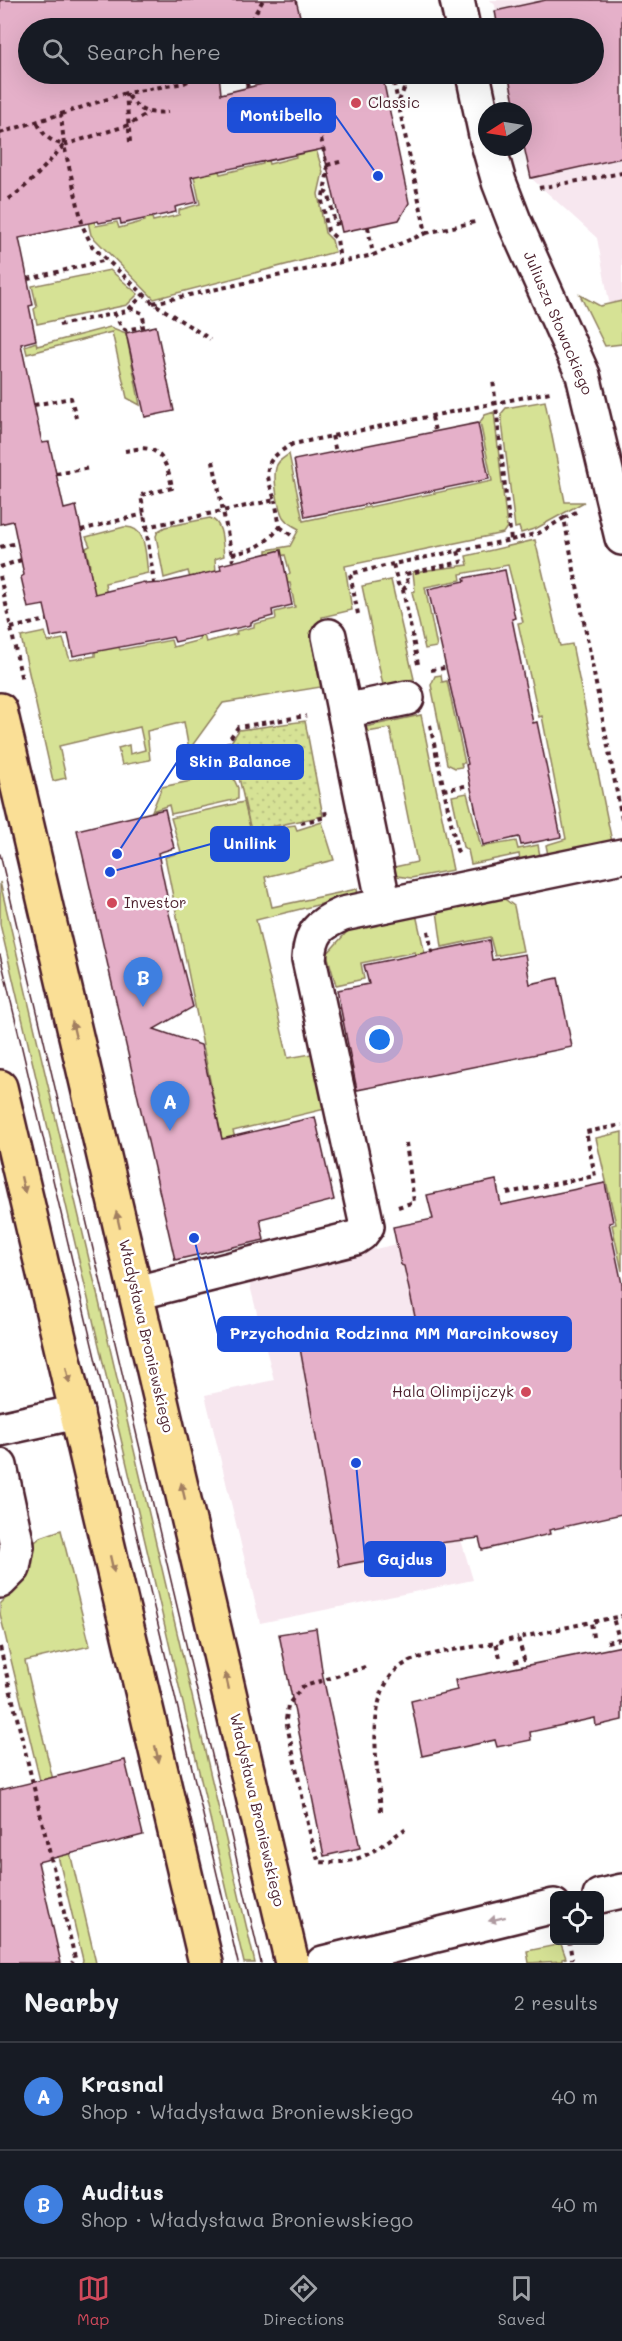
<!DOCTYPE html>
<meta charset="utf-8">
<style>
:root{--surface:#171b24;--page:#242831;--text:#f1f3f6;--muted:#9ea1a6;--line:#363941;--accent:#d1495b}
body{margin:0;font-family:Mali,sans-serif;background:var(--page);color:var(--text)}
.controls{position:absolute;right:18px;bottom:18px;display:grid;overflow:hidden;border-radius:9px;box-shadow:0 6px 24px #0002}
.controls button{width:54px;height:54px;display:grid;place-items:center;padding:0;border:0;border-bottom:2px solid var(--line);background:var(--surface);color:var(--text);font:30px sans-serif}
.compass{position:absolute;left:478px;top:102px;width:54px;height:54px;border-radius:50%;background:var(--surface);box-shadow:0 6px 24px #0002;rotate:258deg}
.you{position:absolute;left:380px;top:1040px;width:21px;height:21px;margin:-15px;border:4px solid #fff;border-radius:50%;background:#1a73e8;box-shadow:0 0 0 9px #1a73e833}
.badge{display:grid;place-items:center;width:39px;height:39px;border-radius:50%;background:var(--accent);color:#fff;font-size:20px;font-weight:700}
.pin{position:absolute;translate:-50% -50px;filter:drop-shadow(0 2px 3px #0008)}
.pin::after{content:'';position:absolute;top:32px;width:21px;height:18px;background:inherit;clip-path:polygon(0 0,100% 0,50% 100%)}
.list{margin:0;padding:0;list-style:none}
h2{display:flex;justify-content:space-between;align-items:center;height:78px;margin:0;padding:0 24px;font-size:26px}
h2 small{font-size:20px;font-weight:400;color:var(--muted)}
.list li{display:grid;grid-template-columns:39px 1fr auto;gap:18px;align-items:center;box-sizing:border-box;height:108px;padding:0 24px;border-top:2px solid var(--line)}
.list b{display:block;font-size:22px;white-space:nowrap}
.list p{margin:0;font-size:20px;white-space:nowrap;color:var(--muted)}
.list em{font-size:20px;font-style:normal;color:var(--muted)}
.icon{flex:none;width:33px;height:33px;fill:none;stroke:currentColor;stroke-width:2;stroke-linecap:round;stroke-linejoin:round}
.map{position:relative;flex:none;width:622px;height:1963px;overflow:hidden}
.search{position:absolute;background:var(--surface);box-shadow:0 6px 24px #0002;left:18px;right:18px;top:18px;height:66px;display:flex;align-items:center;gap:15px;box-sizing:border-box;padding:0 21px;border-radius:33px;color:var(--muted);font-size:22px}
.sheet{height:294px;background:var(--surface)}
nav{display:flex;justify-content:space-around;align-items:center;box-sizing:border-box;height:84px;border-top:2px solid var(--line);background:var(--surface);font-size:16px;color:var(--muted)}
nav a{display:grid;justify-items:center;gap:3px}
nav .on{color:var(--accent)}
.map>svg:first-child{display:block}
.built{fill:#f7e7ef}
.grass{fill:#d6e295;stroke:#908060;stroke-width:1.5}
.park{fill:url(#park-dots);stroke:#908060;stroke-width:1.5}
.building{fill:#e5b0c9;stroke:#4a1f2b;stroke-width:1.5}
.lines{fill:none;stroke-linecap:round;stroke-linejoin:round}
.minor-casing{stroke:#4a1f2b;stroke-width:38}
.primary-casing{stroke:#4a1f2b;stroke-width:38}
.path{stroke:#4a1f2b;stroke-width:4;stroke-dasharray:4.5 4.5;stroke-linecap:butt}
.minor{stroke:#fff;stroke-width:33}
.primary{stroke:#fadf96;stroke-width:33}
.tram{stroke:#4a1f2b;stroke-width:1.5}
.oneway{fill:#a27f60}
.oneway2{fill:#ae9aa0}
.poi-dot{fill:#d1495b;stroke:#fff;stroke-width:2}
.labels{text-anchor:middle;stroke-width:5;stroke-linejoin:round;paint-order:stroke}
.poi-label{font-size:15px;fill:#4a1f2b;stroke:#fff;text-anchor:start}
.street-label{font-size:15px;fill:#4a1f2b;stroke:#fff}
.leader{fill:none;stroke:#1d4ed8;stroke-width:2}
.callout-dot{fill:#1d4ed8;stroke:#fff;stroke-width:2}
.callout{fill:#1d4ed8;stroke:#1d4ed8;stroke-width:2}
.callout-label{font-size:16px;text-anchor:middle;font-weight:bold;fill:#fff}
</style>
<div class="map">
<svg width="622" height="1963" viewBox="0 0 622 1963">
<defs>
<pattern id="park-dots" width="8" height="8" patternUnits="userSpaceOnUse" patternTransform="scale(1.5)"><rect width="8" height="8" fill="#d6e295"/><path d="M2 2h.1M6 6h.1" fill="none" stroke="#b9c181" stroke-width="1.8" stroke-linecap="round"/></pattern>
</defs>
<rect width="100%" height="100%" fill="#fff"/>
<filter id="ink" filterUnits="userSpaceOnUse"><feTurbulence type="fractalNoise" baseFrequency=".0167" numOctaves="2"/><feDisplacementMap in="SourceGraphic" scale="12" xChannelSelector="R" yChannelSelector="G"/><feConvolveMatrix kernelMatrix="1 2 1 2 8 2 1 2 1" color-interpolation-filters="sRGB"/></filter>
<g filter="url(#ink)">
<g class="built">
<path d="M490 0H620L622 10V331L615 333 597 238 531 178 523 142V111H516L508 74H594V28H498L495 5Z"/>
<path d="M397 1244 401 1265 404 1266 461 1540 473 1580 260 1623 205 1395 274 1380 248 1278Z"/>
</g>
<g class="grass">
<path d="M315 146 323 172 318 194 325 233 332 240 335 252 154 299 91 235 87 217 92 216 96 226 117 222 119 228 145 221 144 216 151 214 153 221 179 215V210L200 204 194 176 218 169 220 174 263 164 262 158 267 157 269 164 296 157 295 153Z"/>
<path d="M110 270 138 294 127 305 37 324 34 309 37 307 32 286Z"/>
<path d="M580 295 600 306 622 301V344L605 346Z"/>
<path d="M110 327 126 333 140 405 127 398 112 332 27 354 25 346 36 342 37 346Z"/>
<path d="M545 401 565 502H584L537 528 521 533 519 527 515 528 501 414 506 408Z"/>
<path d="M494 412 507 527 503 533 345 566 352 610 322 617 324 630 310 633 321 687 223 703 189 750 184 722 147 731 150 760 122 765 118 748 129 745 130 754 145 750 140 727 59 746 66 778 53 781 21 637 45 632 48 642 63 639 70 660 95 656V651L118 645 120 650 171 640 173 647 200 640 199 636 204 635 206 642 237 634 236 631 254 627V624L276 619 275 612 295 607 290 583H287L286 576 290 573 285 555 267 559V550L290 546 299 529C293 526 287 523 283 517 278 508 273 478 276 468 277 461 284 458 289 454L303 521 492 481 480 422 485 415Z"/>
<path d="M210 518C224 523 222 544 224 556L215 559 216 572 190 578 188 571 164 578 156 536 158 531 165 527Z"/>
<path d="M124 527C148 525 145 557 148 573L105 583 107 597 94 599 82 570 90 566 86 548 90 546 86 537Z"/>
<path d="M535 540 560 646 572 644 612 842 548 855 546 845 566 839 542 716 539 717 518 623 523 622 508 565 460 574 461 580 425 587 437 647 425 649 412 592 415 591 413 572 468 565 466 556Z"/>
<path d="M391 580 414 679 383 685 362 586Z"/>
<path d="M441 675 442 682 447 681 465 763H461L462 767 455 768 447 764 431 685 435 676Z"/>
<path d="M421 715 453 870 411 878 397 876 390 868 417 862 390 728 362 733 365 727Z"/>
<path d="M201 773 232 775 238 788V799L171 814 169 805 152 811 162 787 195 780Z"/>
<path d="M467 793 481 847 516 841 518 849 538 845 540 856 520 861 519 854 471 864 468 850 463 847 452 796Z"/>
<path d="M244 802 251 831 295 825 297 830 322 822 334 860 265 877 272 907 357 889 358 895 256 920 288 1058 311 1054 317 1061 325 1109 233 1131 236 1141 223 1145 165 857 181 852 171 818Z"/>
<path d="M0 882 255 1963H244L0 924Z"/>
<path d="M502 897 514 906 523 951 495 956 490 937 442 947 437 911Z"/>
<path d="M416 914 425 954 416 956 415 952 361 963 364 979 336 985 327 954 353 925Z"/>
<path d="M622 1132V1271L612 1225 616 1224 596 1138Z"/>
<path d="M61 1530 90 1646 25 1661 96 1963H82L83 1960 0 1614V1604C23 1583 25 1576 30 1546L41 1537Z"/>
<path d="M561 1944 566 1958 562 1959V1961L529 1963 527 1951Z"/>
</g>
<path class="park" d="M305 721 323 816 251 831 231 742 239 730Z"/>
<g class="building">
<path d="M0 0H296L303 28H28V74H219L221 94 304 74H382L409 203 399 220 342 232 323 149 191 177 197 202 175 207 176 212 121 224 120 219 99 223 98 221 19 238 33 305 29 306 36 340 21 344 42 443 49 442 64 509 76 506 95 594 144 582 146 584 162 583 221 570 220 565 281 550 292 605 272 610 273 616 251 622V625L175 642 173 637 73 656 68 634 51 637 44 605 28 608 21 577 24 575 13 521 0 524Z"/>
<path d="M546 0H622V158L531 178 523 142V111H516L508 74H594V28H498L495 11Z"/>
<path d="M156 326 174 411 145 417 126 333Z"/>
<path d="M478 423 489 479 305 517 294 460Z"/>
<path d="M505 570 515 618 512 619 533 723 537 722 561 837 521 845 519 837 483 845 466 765 468 764 428 589 465 581 464 578Z"/>
<path d="M165 809 174 848 158 853 168 901 166 902 193 1007 154 1029 201 1045 222 1139 315 1117 334 1200 260 1219 264 1240 175 1260 77 830Z"/>
<path d="M489 940 492 960 525 954 530 984 558 978 572 1047 357 1090 337 990 369 984 364 965Z"/>
<path d="M496 1180 501 1205 605 1183 613 1222 609 1223 622 1284V1514L549 1530 550 1534 482 1550 479 1538 407 1547 408 1553 339 1566 300 1348 417 1326 404 1266 401 1265 393 1227 433 1219 427 1195Z"/>
<path d="M316 1628 323 1677 360 1848 324 1856 279 1634Z"/>
<path d="M622 1646V1720L596 1726 595 1718 530 1732 531 1740 497 1747 495 1740 422 1756 411 1701 457 1690 455 1680Z"/>
<path d="M125 1760 143 1835 38 1862 61 1963H0V1790Z"/>
</g>
<g class="lines">
<g class="minor-casing">
<g id="minor">
<path d="M457 0 463 28"/>
<path d="M473 74 487 140"/>
<path d="M489 147 499 182 514 221 583 375 622 538"/>
<path d="M329 636 384 905"/>
<path d="M344 711 407 698"/>
<path d="M136 1293 355 1238 361 1234 367 1226 309 959C311 932 319 924 343 914L622 856"/>
<path d="M0 1429 77 1412"/>
<path d="M0 1466 17 1546 13 1568 0 1581"/>
<path d="M600 1896 622 1891"/>
<path d="M323 1963 554 1906"/>
</g>
</g>
<g class="primary-casing">
<g id="primary">
<path d="M0 710 292 1963"/>
<path d="M0 1087 206 1963"/>
</g>
</g>
<g class="path">
<path d="M242 22 252 19 263 0"/>
<path d="M244 74 248 87"/>
<path d="M333 101 314 105 328 171 322 201 328 231 337 239 340 261"/>
<path d="M399 101 404 89V74"/>
<path d="M61 114 126 93C140 112 145 114 168 112"/>
<path d="M0 133 61 114 64 145C49 141 43 135 37 122"/>
<path d="M130 142 126 93 184 83 201 74"/>
<path d="M64 145 129 125 148 113"/>
<path d="M327 165 344 161"/>
<path d="M539 188 622 173"/>
<path d="M324 191 329 195 335 224 340 223"/>
<path d="M9 199C31 184 46 165 64 145L83 227 92 246 153 303 210 339"/>
<path d="M368 227 373 255"/>
<path d="M426 233 475 222"/>
<path d="M28 279 107 260"/>
<path d="M153 303 373 255 426 233 392 74"/>
<path d="M114 313 121 326 126 330 145 326 142 313 130 308"/>
<path d="M59 325 127 311 144 294"/>
<path d="M34 405 71 398 76 418"/>
<path d="M432 417 435 431"/>
<path d="M332 436 336 452"/>
<path d="M125 451C132 450 142 447 149 449 165 453 170 475 172 488L141 495 146 527 275 500C264 469 262 461 293 444L550 392"/>
<path d="M213 461 233 561"/>
<path d="M56 474 90 468"/>
<path d="M564 518 580 510"/>
<path d="M146 527 154 583"/>
<path d="M280 527 294 537"/>
<path d="M81 530 144 514"/>
<path d="M511 540 539 533 564 518 622 819"/>
<path d="M0 547 18 543"/>
<path d="M232 554C255 550 264 545 280 527L275 500"/>
<path d="M0 567 21 560"/>
<path d="M0 576 22 681"/>
<path d="M403 590 408 584 406 574 461 562 458 551"/>
<path d="M358 614 350 574 393 564"/>
<path d="M11 628 47 620"/>
<path d="M418 664 403 590 398 584 393 564 511 540 493 380"/>
<path d="M431 670 445 668"/>
<path d="M430 725 457 850 460 854"/>
<path d="M187 765 249 773"/>
<path d="M234 772 228 741 238 727 306 716"/>
<path d="M443 790 470 785"/>
<path d="M301 823 326 817 325 810"/>
<path d="M428 931 433 957"/>
<path d="M507 1193 595 1176 586 1132 622 1125"/>
<path d="M398 1207 414 1202 406 1143"/>
<path d="M593 1637 591 1622 622 1616"/>
<path d="M607 1642 619 1639 613 1618"/>
<path d="M0 1647 75 1958 72 1963"/>
<path d="M500 1657 496 1643 518 1638"/>
<path d="M514 1662 524 1659 518 1638 591 1622"/>
<path d="M365 1667 302 1687 288 1705 286 1720 311 1838 319 1862C362 1865 371 1852 405 1829"/>
<path d="M381 1811C378 1768 361 1688 406 1663 424 1653 474 1647 496 1643"/>
<path d="M569 1940 572 1959"/>
</g>
<use href="#minor" class="minor"/>
<use href="#primary" class="primary"/>
<g class="tram">
<path d="M0 854 261 1963"/>
<path d="M0 955 238 1963"/>
</g>
</g>
<defs><path id="oneway-solid" d="M-6-.8H1V-3.2L6.5 0L1 3.2V.8H-6Z" transform="scale(1.5)"/></defs>
<g class="oneway">
<use href="#oneway-solid" transform="translate(74 1030) rotate(-103)"/>
<use href="#oneway-solid" transform="translate(23 1185) rotate(77)"/>
<use href="#oneway-solid" transform="translate(118 1220) rotate(-103)"/>
<use href="#oneway-solid" transform="translate(68 1375) rotate(77)"/>
<use href="#oneway-solid" transform="translate(183 1491) rotate(-103)"/>
<use href="#oneway-solid" transform="translate(112 1564) rotate(77)"/>
<use href="#oneway-solid" transform="translate(227 1681) rotate(-103)"/>
<use href="#oneway-solid" transform="translate(157 1754) rotate(77)"/>
</g>
<use class="oneway2" href="#oneway-solid" transform="translate(497 1919) rotate(166)"/>
</g>
<g class="poi-dot">
<circle cx="356" cy="103" r="6"/>
<circle cx="112" cy="903" r="6"/>
<circle cx="526" cy="1392" r="6"/>
</g>
<g class="labels">
<g class="poi-label">
<text x="368" y="108">Classic</text>
<text x="124" y="908">Investor</text>
<text x="514" y="1397" text-anchor="end">Hala Olimpijczyk</text>
</g>
<g class="street-label">
<text transform="translate(558 323) rotate(67)" y="5">Juliusza Słowackiego</text>
<text transform="translate(146 1336) rotate(77)" y="5">Władysława Broniewskiego</text>
<text transform="translate(257 1810) rotate(77)" y="5">Władysława Broniewskiego</text>
</g>
</g>
<path class="leader" d="M378 176L335 115M117 854L177 762M110 872L211 844M194 1238L218 1334M356 1463L365 1559"/>
<g class="callout-dot">
<circle cx="378" cy="176" r="6"/>
<circle cx="117" cy="854" r="6"/>
<circle cx="110" cy="872" r="6"/>
<circle cx="194" cy="1238" r="6"/>
<circle cx="356" cy="1463" r="6"/>
</g>
<g class="callout">
<rect x="228" y="98" width="107" height="34" rx="6"/>
<rect x="177" y="745" width="126" height="34" rx="6"/>
<rect x="211" y="827" width="78" height="34" rx="6"/>
<rect x="218" y="1317" width="353" height="34" rx="6"/>
<rect x="365" y="1542" width="80" height="34" rx="6"/>
</g>
<g class="callout-label">
<text x="281" y="121">Montibello</text>
<text x="240" y="767">Skin Balance</text>
<text x="250" y="849">Unilink</text>
<text x="394" y="1339">Przychodnia Rodzinna MM Marcinkowscy</text>
<text x="405" y="1565">Gajdus</text>
</g>
</svg>
<div class="controls">
<button><svg class="icon" aria-label="locate" viewBox="0 0 24 24"><circle cx="12" cy="12" r="6"/><path d="M12 2v4M12 18v4M2 12h4M18 12h4"/></svg></button>
</div>
<svg class="compass" viewBox="-18 -18 36 36"><path d="M0-13l5 13h-10z" fill="#e53935"/><path d="M0 13l5-13h-10z" fill="#9ea1a6"/></svg>
<div class="you"></div>
<div class="pin badge" style="left:170px;top:1131px;background:#3f7fe0">A</div>
<div class="pin badge" style="left:143px;top:1007px;background:#3f7fe0">B</div>
<div class="search"><svg class="icon" aria-label="search" viewBox="0 0 24 24"><circle cx="10" cy="10" r="6"/><path d="M15 15l6 6"/></svg>Search here</div>
</div>
<section class="sheet">
<h2>Nearby<small>2 results</small></h2>
<ul class="list">
<li><span class="badge" style="background:#3f7fe0">A</span><div><b>Krasnal</b><p>Shop · Władysława Broniewskiego</p></div><em>40 m</em></li>
<li><span class="badge" style="background:#3f7fe0">B</span><div><b>Auditus</b><p>Shop · Władysława Broniewskiego</p></div><em>40 m</em></li>
</ul>
</section>
<nav>
<a class="on"><svg class="icon" aria-label="map" viewBox="0 0 24 24"><path d="M3 6l6-2 6 2 6-2v14l-6 2-6-2-6 2zM9 4v14M15 6v14"/></svg>Map</a>
<a><svg class="icon" aria-label="directions" viewBox="0 0 24 24"><path d="M12 3l9 9-9 9-9-9zM9 14v-3h6M13 9l2 2-2 2"/></svg>Directions</a>
<a><svg class="icon" aria-label="saved" viewBox="0 0 24 24"><path d="M7 4h10v16l-5-4-5 4z"/></svg>Saved</a>
</nav>
